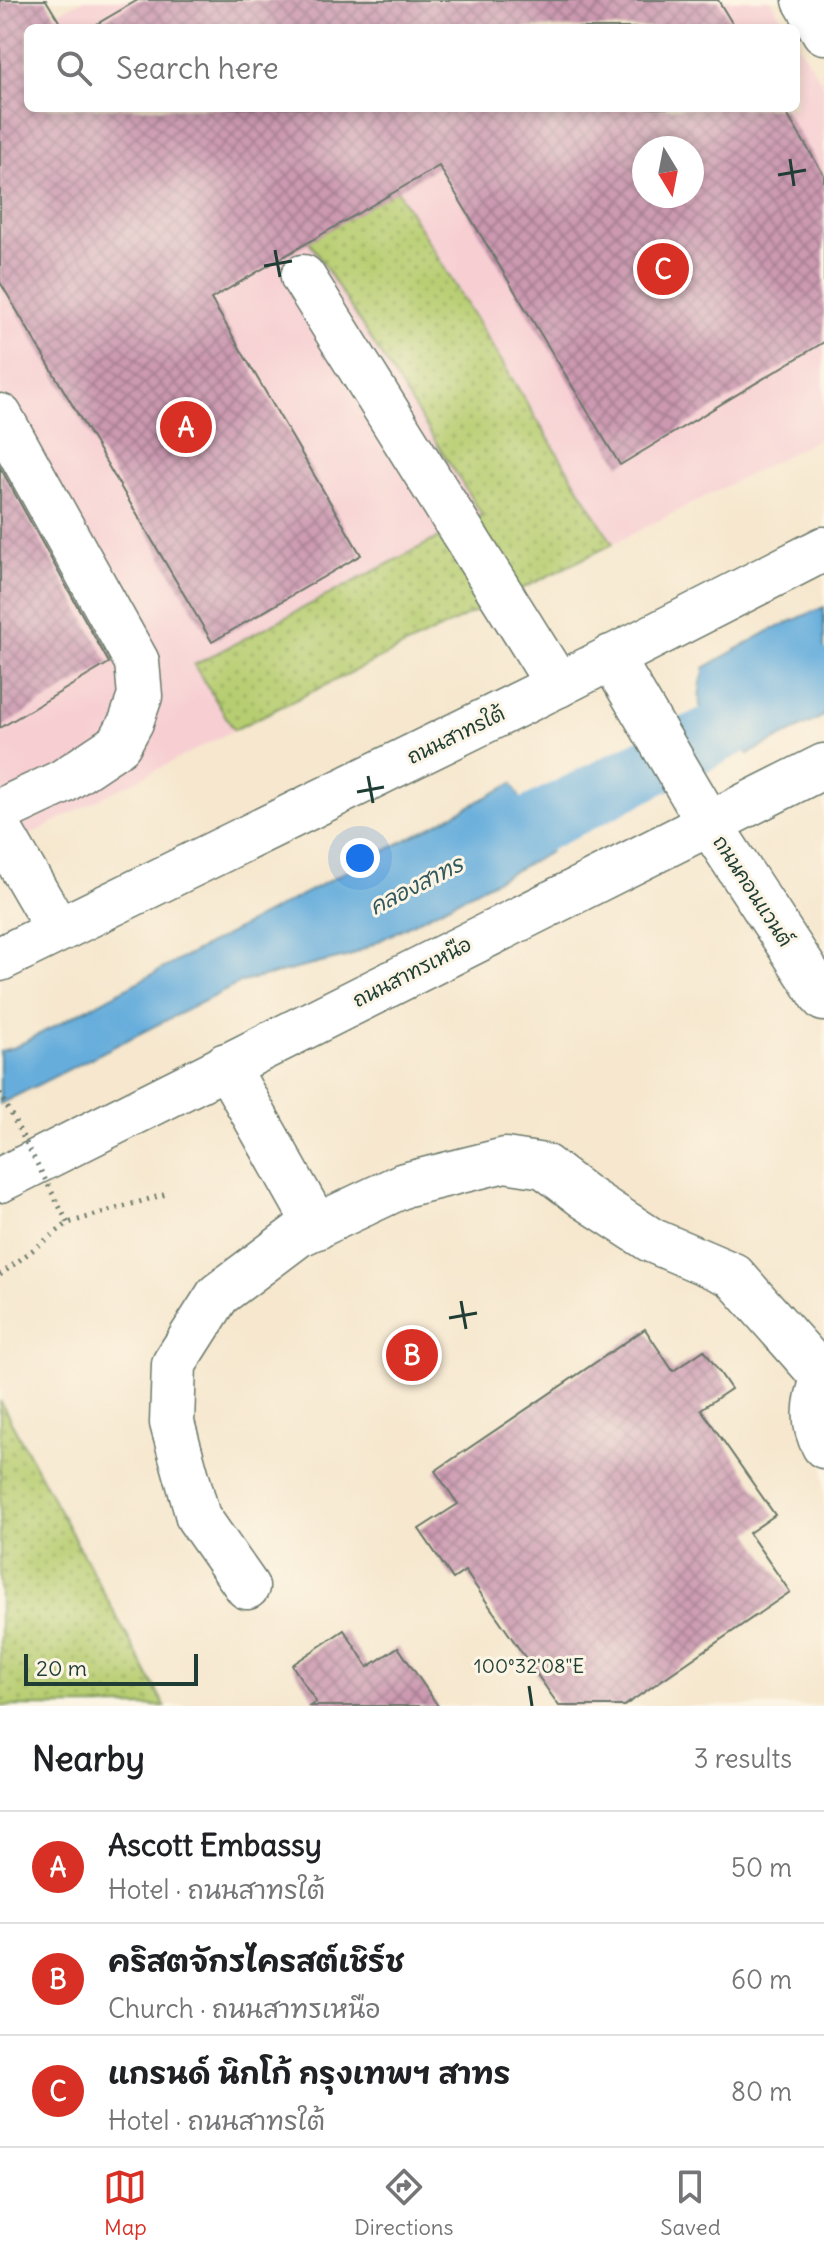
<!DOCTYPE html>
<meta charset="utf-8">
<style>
:root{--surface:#fff;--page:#f2f2f2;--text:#202124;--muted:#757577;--line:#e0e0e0;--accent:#d93025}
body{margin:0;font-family:Delius,"Playpen Sans Thai",sans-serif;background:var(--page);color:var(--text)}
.compass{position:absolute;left:632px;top:136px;width:72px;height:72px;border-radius:50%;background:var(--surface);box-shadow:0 4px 12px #0003;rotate:170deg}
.scale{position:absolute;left:24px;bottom:20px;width:174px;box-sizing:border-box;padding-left:8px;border:4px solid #1f3d34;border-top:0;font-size:22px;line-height:28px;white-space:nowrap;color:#1f3d34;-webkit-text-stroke:6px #fcf5e5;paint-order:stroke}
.you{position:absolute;left:360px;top:858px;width:28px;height:28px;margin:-20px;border:6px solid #fff;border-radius:50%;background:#1a73e8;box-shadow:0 0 0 12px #1a73e833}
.badge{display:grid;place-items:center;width:52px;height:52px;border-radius:50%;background:var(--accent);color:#fff;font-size:26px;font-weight:700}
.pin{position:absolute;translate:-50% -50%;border:4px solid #fff;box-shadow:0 2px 8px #0006}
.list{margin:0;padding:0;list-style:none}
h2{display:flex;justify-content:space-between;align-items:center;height:104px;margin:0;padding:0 32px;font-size:34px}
h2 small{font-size:26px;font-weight:400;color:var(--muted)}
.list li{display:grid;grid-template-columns:52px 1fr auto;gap:24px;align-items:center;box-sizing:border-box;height:112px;padding:0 32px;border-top:2px solid var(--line)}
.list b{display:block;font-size:30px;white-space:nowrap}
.list p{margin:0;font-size:26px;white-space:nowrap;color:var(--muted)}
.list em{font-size:26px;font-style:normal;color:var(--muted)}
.icon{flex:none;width:44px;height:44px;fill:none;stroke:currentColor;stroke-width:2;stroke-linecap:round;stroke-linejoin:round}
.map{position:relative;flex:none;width:824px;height:1706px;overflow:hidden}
.search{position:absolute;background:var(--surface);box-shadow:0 4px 12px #0003;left:24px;right:24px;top:24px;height:88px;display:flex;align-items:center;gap:20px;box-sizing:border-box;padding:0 28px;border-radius:12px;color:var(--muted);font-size:30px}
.sheet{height:440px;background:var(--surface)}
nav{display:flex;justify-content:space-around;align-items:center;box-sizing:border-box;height:112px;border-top:2px solid var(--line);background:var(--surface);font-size:22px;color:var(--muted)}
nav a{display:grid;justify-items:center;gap:4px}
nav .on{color:var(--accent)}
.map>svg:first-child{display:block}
.built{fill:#f7cfd3;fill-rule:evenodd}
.garden{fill:url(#garden-dots);stroke:#6b8552;stroke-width:2}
.water{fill:#66addc;stroke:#427588;stroke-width:2}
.pier{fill:#f6e7ce}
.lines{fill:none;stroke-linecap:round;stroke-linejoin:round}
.canal{stroke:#66addc;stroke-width:60}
.building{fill:url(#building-cross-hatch);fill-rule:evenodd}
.minor-casing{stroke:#6a786a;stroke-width:47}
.major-casing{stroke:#6a786a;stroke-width:47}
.path{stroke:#6a786a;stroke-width:5;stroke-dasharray:2 6;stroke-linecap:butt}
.minor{stroke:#fff;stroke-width:44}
.major{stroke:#fff;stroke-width:44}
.path-bridge{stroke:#6a786a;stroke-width:5;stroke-dasharray:2 6;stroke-linecap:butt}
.ticks{fill:none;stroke:#1f3d34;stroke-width:3}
.labels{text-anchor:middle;stroke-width:6;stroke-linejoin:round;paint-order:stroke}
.street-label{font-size:20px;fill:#1f3d34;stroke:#fcf5e5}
.water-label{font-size:22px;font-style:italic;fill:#31595e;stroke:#fcf5e5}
.ticks-label{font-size:20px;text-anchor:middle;fill:#1f3d34;stroke:#fcf5e5;stroke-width:6;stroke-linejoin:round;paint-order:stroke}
</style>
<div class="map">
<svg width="824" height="1706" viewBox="0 0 824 1706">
<defs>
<pattern id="garden-dots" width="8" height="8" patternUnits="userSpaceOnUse" patternTransform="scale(2)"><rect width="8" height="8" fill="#b7cd71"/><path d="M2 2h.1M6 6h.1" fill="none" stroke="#94a85e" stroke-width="1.8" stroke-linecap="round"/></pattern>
<pattern id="building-cross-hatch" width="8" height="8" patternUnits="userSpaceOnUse" patternTransform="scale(2)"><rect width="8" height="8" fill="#cc99b1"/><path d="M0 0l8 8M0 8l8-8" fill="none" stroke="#a57e91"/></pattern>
</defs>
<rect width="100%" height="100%" fill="#fcf5e5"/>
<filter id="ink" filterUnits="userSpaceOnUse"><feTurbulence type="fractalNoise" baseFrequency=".0125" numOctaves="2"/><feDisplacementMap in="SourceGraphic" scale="16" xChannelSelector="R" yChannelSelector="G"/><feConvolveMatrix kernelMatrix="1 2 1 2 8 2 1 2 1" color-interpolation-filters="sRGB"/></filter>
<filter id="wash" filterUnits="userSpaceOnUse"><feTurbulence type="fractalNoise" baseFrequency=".006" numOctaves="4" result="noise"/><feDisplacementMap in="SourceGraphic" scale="32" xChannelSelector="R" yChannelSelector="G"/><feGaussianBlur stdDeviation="1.8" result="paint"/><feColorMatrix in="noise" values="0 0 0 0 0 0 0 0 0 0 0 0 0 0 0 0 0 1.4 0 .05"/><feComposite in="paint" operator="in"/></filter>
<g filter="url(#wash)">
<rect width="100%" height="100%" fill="#f6e7ce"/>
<path class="built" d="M83 0H770L788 28H28V108H796V41L824 86V436L613 544 234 730 0 850V41ZM644 148H692V196H644Z"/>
<g class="garden">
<path d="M396 189 613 544 234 730 194 665 482 515 309 241Z"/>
<path d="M0 1401 165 1706H0Z"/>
</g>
<g class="water">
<path d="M824 607V716L748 754 705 728C698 706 698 691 704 668L769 631Z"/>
<path d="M513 783 550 852 350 956 242 982 0 1104V1051L15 1047Z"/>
</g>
<g class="pier">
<path d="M704 668 698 690V707L705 728 748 754 744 756 701 730 694 708V690L699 671Z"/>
<path d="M517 781 554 850 550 852 513 783Z"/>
</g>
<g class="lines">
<path class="canal" d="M461 862 824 679"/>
</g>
<g id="blocks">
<g class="building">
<path d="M0 0H46L63 28H28V108H783L824 175V342L620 465 439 166 211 299 361 555 212 642 0 282ZM644 148H692V196H644Z"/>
<path d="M138 0H718L735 28H90Z"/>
<path d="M0 467 109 663 0 728Z"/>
<path d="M645 1329 673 1371 704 1350 731 1389 701 1409 775 1515 749 1533 790 1592 624 1706H559L465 1571 453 1579 419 1529 458 1504 435 1471Z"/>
<path d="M344 1630 368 1667 398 1647 438 1706H310L316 1702 292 1665Z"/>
</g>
</g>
</g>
<g filter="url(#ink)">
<use href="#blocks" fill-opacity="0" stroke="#6a786a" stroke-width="2"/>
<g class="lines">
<g class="minor-casing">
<g id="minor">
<path d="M805 0 824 32"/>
<path d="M303 277 558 685"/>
<path d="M0 416 137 662 140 696 131 722 119 744 62 782 0 811"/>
<path d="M709 823 824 999"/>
<path d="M0 830 58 930"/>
<path d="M226 1065 317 1227"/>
<path d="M824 1378C814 1401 811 1423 824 1446"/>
<path d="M247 1587 198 1517 172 1423 174 1364 218 1295 298 1235 404 1185 505 1160 544 1166 585 1197 651 1240 733 1275 824 1378"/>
</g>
</g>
<g class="major-casing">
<g id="major">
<path d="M611 657 709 823"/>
<path d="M0 959 558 685 824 549"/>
<path d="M0 1180 824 766"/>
</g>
</g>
<path class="path" d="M0 1275 68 1223 166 1194"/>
<use href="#minor" class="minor"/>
<use href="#major" class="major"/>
<path class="path-bridge" d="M0 1093 68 1223"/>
</g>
</g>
<path class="ticks" d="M790 159 794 186M778 175 806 170M275 250 280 277M264 266 292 261M368 776 373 803M357 792 384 787M461 1301 466 1329M449 1318 477 1313M529 1686 532 1706"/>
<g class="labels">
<g class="street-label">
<text transform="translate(456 735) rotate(-26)" y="7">ถนนสาทรใต้</text>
<text transform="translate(753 891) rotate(57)" y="7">ถนนคอนแวนต์</text>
<text transform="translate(412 972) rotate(-27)" y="7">ถนนสาทรเหนือ</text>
</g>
<g class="water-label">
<text transform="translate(416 885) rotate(-27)" y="8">คลองสาทร</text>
</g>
</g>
<g class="ticks-label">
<text x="529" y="1673">100°32'08"E</text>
</g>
</svg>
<svg class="compass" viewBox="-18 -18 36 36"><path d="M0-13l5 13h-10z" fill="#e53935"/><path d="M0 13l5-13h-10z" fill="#757577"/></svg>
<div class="scale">20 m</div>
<div class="you"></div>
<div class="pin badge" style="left:186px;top:427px">A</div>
<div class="pin badge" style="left:412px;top:1355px">B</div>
<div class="pin badge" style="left:663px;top:269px">C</div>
<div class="search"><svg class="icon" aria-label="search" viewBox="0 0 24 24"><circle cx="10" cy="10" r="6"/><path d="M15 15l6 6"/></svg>Search here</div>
</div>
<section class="sheet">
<h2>Nearby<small>3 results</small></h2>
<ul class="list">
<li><span class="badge">A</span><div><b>Ascott Embassy</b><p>Hotel · ถนนสาทรใต้</p></div><em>50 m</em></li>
<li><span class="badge">B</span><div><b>คริสตจักรไครสต์เชิร์ช</b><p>Church · ถนนสาทรเหนือ</p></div><em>60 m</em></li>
<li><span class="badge">C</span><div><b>แกรนด์ นิกโก้ กรุงเทพฯ สาทร</b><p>Hotel · ถนนสาทรใต้</p></div><em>80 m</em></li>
</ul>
</section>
<nav>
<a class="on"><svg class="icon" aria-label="map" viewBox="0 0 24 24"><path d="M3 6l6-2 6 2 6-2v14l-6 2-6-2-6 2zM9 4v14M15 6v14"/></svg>Map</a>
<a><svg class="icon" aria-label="directions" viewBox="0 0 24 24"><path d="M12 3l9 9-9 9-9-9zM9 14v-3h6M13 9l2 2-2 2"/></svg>Directions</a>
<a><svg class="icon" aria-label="saved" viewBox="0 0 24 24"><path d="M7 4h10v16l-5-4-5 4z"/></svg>Saved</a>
</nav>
